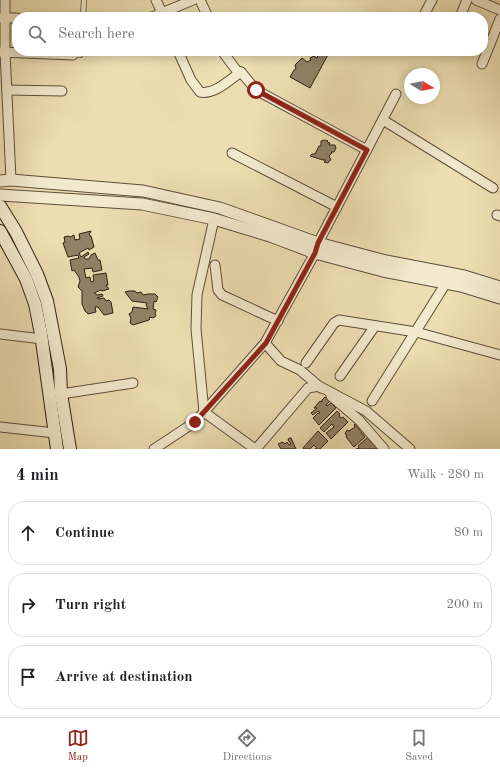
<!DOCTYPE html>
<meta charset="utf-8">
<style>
:root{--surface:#fff;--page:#f6f6f6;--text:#202124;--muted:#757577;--line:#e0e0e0;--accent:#8f2418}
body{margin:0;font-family:"Old Standard TT",serif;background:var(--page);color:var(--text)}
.compass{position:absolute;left:404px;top:68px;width:36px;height:36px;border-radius:50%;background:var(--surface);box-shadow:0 2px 10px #0003;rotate:100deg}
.stop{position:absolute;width:12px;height:12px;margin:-9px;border:3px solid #8f2418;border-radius:50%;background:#fff}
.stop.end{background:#8f2418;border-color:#fff;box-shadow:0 1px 4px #0008}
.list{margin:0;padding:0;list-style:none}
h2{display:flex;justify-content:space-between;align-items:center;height:52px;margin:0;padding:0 16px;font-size:17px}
h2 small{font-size:13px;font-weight:400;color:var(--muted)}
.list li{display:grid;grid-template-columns:26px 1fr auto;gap:12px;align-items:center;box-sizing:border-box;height:64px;margin:0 8px 8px;padding:0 8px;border:1px solid var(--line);border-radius:16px}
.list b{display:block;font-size:15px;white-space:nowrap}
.list em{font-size:13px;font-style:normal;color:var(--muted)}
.icon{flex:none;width:22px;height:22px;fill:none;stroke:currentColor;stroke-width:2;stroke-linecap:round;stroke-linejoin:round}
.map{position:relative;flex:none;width:500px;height:449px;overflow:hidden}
.search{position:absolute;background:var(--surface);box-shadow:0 2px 10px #0003;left:12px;right:12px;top:12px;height:44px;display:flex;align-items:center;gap:10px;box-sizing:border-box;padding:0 14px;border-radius:16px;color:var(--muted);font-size:15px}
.sheet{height:268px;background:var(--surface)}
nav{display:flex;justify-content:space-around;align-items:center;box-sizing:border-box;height:56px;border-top:1px solid var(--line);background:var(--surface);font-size:11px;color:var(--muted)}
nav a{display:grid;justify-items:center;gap:2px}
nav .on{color:var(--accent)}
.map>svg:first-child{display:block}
.building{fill:#918266;stroke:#2e1e14}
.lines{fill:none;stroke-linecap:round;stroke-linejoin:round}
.service-casing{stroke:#5e4e3c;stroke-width:6}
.minor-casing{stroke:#5e4e3c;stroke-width:11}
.tertiary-casing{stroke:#5e4e3c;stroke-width:13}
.secondary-casing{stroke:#2e1e14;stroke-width:14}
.service{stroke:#f3eacd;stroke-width:4.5}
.minor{stroke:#f3eacd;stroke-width:9}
.tertiary{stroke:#f3eacd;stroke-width:11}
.secondary{stroke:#f3eacd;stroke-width:12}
.route{stroke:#8f2418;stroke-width:5}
</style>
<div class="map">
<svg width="500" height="449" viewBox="0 0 500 449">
<rect width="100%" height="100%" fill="#eddeb2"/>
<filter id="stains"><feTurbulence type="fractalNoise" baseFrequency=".005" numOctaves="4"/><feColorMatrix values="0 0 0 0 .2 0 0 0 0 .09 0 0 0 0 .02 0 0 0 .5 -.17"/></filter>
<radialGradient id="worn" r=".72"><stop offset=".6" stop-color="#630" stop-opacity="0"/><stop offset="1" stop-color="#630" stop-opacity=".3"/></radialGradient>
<g class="building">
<path d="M312 51H330L310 88 290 77 294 70 296 69 295 65 302 58 307 62 311 60 310 58 314 56 317 58 318 55Z"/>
<path d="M325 140 328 141 327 142 330 143 329 145H335L336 148 334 152H331L332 153 329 156 331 160 329 161 328 163 324 162 326 160H323L310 156 312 154H315L319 146H321V141Z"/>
<path d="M91 231 89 235 91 236 94 247 89 250 88 248 79 253 81 257 88 252 89 254 84 257 85 259H89L91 255 95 253 98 260H100L102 270 93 272 92 268 84 269 86 278 90 277 91 282 94 281 93 275 106 273 108 285H106L109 289 102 291 101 290 94 293 97 295 102 294 103 296 97 298 98 299 104 298 106 301 109 300 111 302 113 313 104 315 98 307H95L96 312 88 314 85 311 82 304V291L78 287 80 281 79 277 74 270 72 271 70 260 79 258 78 255 68 257 63 243 65 242 64 237 68 236 70 237 74 235 75 240 80 239 79 234Z"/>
<path d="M129 291H135L137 293 141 292 143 295 148 294H155L158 297 156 302 154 301 153 309 156 310 155 314 156 316 153 318 150 317 149 320 133 325 130 323 131 318 129 314 132 312 133 307 148 309 146 305 147 303 132 301 125 292Z"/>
<path d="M325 397 330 401 326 405 327 406 331 403 336 408 319 425 313 418 318 413H320L318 411 313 415 311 413 317 408H314L320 401 322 402V400Z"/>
<path d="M337 411 340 414 339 416 341 418 343 417 348 422 331 439 326 433 334 427 332 424 324 432 320 428Z"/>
<path d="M355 424 365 437 354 447 346 437 347 435 345 434 347 430 349 431 355 427 354 425Z"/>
<path d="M318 431 328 441 320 449H315L317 448 314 445 310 449H304L303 448Z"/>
<path d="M368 437 377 447 376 449H356L359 448 358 446Z"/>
<path d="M289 438H291L296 449H281L278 444 283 442 285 444 287 442 289 445 291 444 288 440Z"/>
</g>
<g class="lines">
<g class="service-casing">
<g id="service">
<path d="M83 17 84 0"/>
<path d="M73 55H80L81 51"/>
</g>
</g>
<g class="minor-casing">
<g id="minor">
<path d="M5 0V52L11 180"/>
<path d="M156 0 164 17"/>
<path d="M200 0 208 17"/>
<path d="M476 0 500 10"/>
<path d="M152 17 193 0"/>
<path d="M423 17 432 0"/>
<path d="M460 17 467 0"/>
<path d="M0 18H17"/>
<path d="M178 51 191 80 200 92C215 95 229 80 241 72"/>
<path d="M222 51 237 71 241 72 256 90 367 150"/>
<path d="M0 52 73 55"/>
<path d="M482 64 500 19"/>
<path d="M7 90 62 91"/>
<path d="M383 120 493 188"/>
<path d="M232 153 337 207"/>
<path d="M497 215 500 216"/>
<path d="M214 219 197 295 196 329 204 412 255 449"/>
<path d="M215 265 218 290 222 295 278 321"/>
<path d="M0 334 42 339"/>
<path d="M265 343 281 361 300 370 321 388"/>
<path d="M306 363 334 323 339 320 416 332 500 355"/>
<path d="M340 376 375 326"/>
<path d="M61 394 133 383"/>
<path d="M331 396 359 420 384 449"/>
<path d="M372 401 446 283"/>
<path d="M0 427 55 433"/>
<path d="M154 449 195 422 265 343 315 253 318 243 396 94"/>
<path d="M256 449 308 388 319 386 366 411 410 449"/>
</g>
</g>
<g class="tertiary-casing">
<g id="tertiary">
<path d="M0 181 11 180 143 191 220 208 318 243 386 261 464 276 500 287"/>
<path d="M0 195 142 204 214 219 270 236 315 253 383 271 461 286 500 298"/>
</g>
</g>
<g class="secondary-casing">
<g id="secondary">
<path d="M0 206 16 232 37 274 47 301 60 369 61 394 70 449"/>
<path d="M0 231 26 279 35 304 41 334 57 449"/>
</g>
</g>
<use href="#service" class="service"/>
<use href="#minor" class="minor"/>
<use href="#tertiary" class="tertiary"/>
<use href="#secondary" class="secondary"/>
</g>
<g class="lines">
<path class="route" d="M195 422 266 343 315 253 318 243 367 150 256 90"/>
</g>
<rect width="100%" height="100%" filter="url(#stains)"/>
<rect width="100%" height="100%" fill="url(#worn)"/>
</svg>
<svg class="compass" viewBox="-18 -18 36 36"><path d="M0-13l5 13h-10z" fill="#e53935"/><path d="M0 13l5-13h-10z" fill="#757577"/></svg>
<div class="stop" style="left:256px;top:90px"></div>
<div class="stop end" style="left:195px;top:422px"></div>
<div class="search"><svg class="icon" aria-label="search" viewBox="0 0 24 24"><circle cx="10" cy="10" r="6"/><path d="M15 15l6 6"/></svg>Search here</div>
</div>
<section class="sheet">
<h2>4 min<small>Walk · 280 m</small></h2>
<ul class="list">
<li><svg class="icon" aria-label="ahead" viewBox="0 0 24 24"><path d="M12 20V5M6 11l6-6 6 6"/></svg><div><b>Continue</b></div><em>80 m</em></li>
<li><svg class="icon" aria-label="right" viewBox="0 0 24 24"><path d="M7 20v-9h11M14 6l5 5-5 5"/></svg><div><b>Turn right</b></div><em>200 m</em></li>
<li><svg class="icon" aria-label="arrive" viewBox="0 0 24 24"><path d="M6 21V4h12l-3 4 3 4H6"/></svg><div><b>Arrive at destination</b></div></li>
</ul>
</section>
<nav>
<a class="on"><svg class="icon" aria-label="map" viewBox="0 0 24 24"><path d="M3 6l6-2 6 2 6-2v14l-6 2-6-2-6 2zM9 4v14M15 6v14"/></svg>Map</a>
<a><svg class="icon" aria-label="directions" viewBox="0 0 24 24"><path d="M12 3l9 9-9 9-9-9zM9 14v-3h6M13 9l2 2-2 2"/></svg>Directions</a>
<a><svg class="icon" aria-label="saved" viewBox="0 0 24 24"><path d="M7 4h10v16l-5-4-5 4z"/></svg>Saved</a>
</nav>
